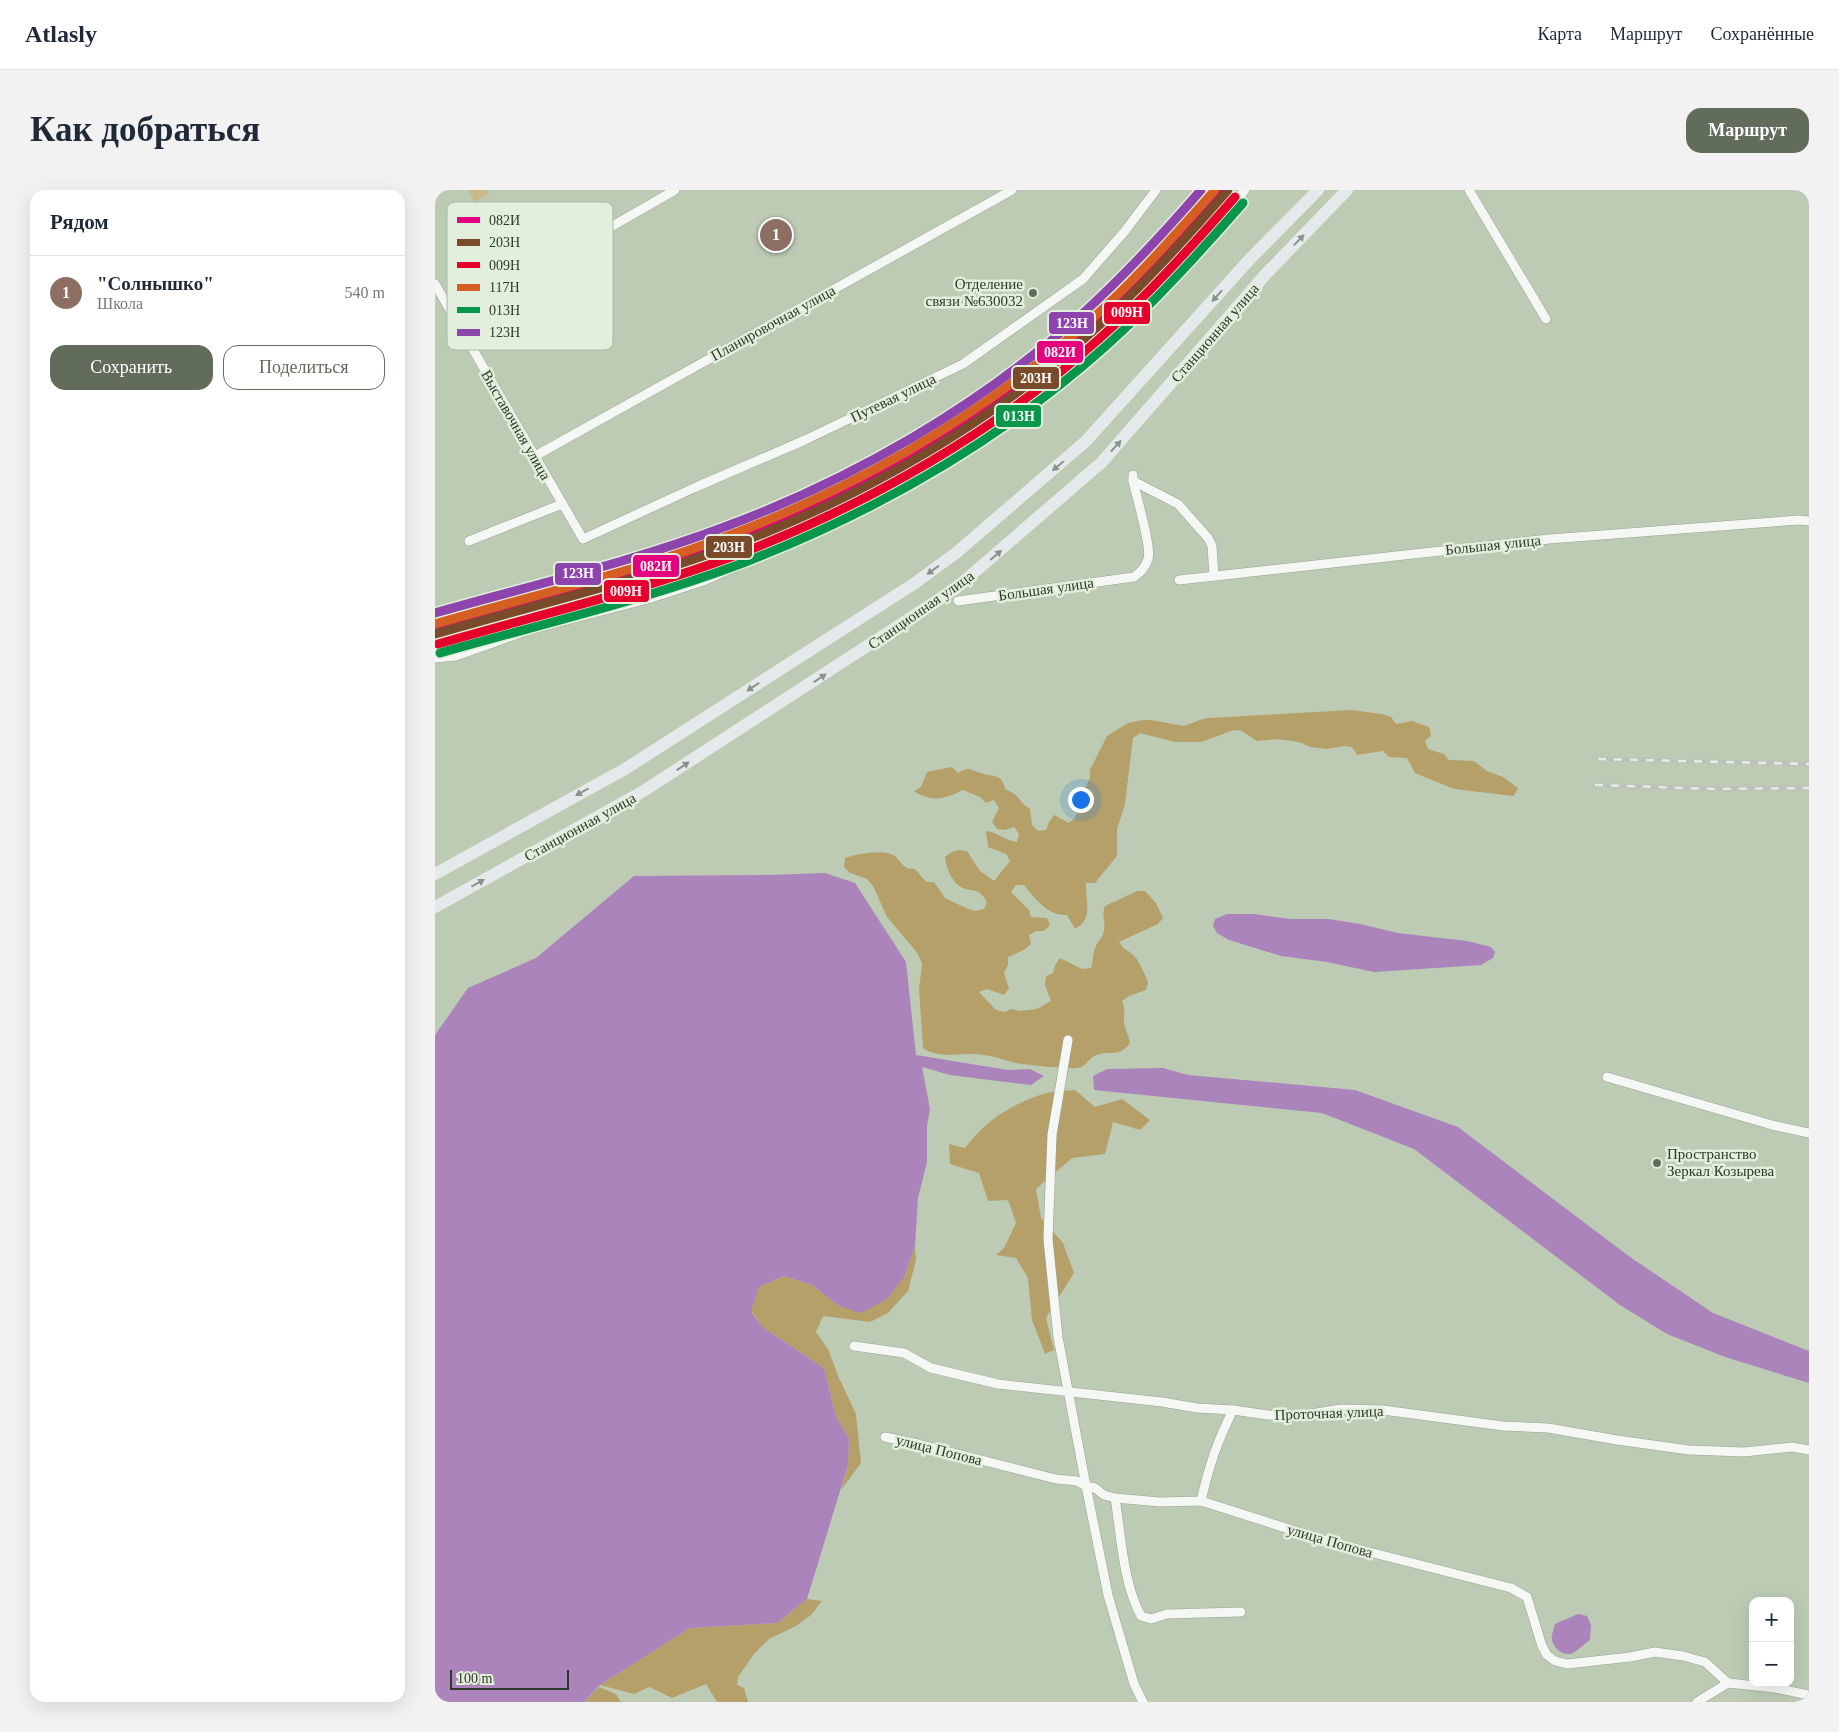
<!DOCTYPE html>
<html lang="ru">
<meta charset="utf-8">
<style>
:root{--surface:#fff;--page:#f2f2f3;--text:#1f2937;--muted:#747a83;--line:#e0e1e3;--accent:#616c5b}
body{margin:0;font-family:Georgia,serif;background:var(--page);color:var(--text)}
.controls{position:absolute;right:15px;bottom:15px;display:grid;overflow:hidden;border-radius:10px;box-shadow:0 5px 20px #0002}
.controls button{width:45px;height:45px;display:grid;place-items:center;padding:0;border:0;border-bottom:1px solid var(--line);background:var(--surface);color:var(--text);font:25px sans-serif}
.scale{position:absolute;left:15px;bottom:12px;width:119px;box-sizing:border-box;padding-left:5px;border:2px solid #2f392a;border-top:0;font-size:14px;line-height:18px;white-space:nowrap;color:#2f392a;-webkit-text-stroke:4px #e2efdc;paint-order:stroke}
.you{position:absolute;left:645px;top:609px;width:18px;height:18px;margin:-12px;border:4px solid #fff;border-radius:50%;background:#1a73e8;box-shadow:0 0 0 8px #1a73e833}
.badge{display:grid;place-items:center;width:32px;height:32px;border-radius:50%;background:var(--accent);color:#fff;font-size:16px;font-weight:700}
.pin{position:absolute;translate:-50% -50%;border:2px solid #fff;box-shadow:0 1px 5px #0006}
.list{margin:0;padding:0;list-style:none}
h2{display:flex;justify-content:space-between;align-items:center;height:65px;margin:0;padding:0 20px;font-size:21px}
h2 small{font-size:16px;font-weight:400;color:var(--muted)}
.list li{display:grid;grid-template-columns:32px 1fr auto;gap:15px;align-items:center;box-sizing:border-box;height:75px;padding:0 20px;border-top:1px solid var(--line)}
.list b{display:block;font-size:19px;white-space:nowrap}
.list p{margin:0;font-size:16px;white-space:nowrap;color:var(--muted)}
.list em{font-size:16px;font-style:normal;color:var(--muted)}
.actions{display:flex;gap:10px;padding:15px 20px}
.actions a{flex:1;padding:11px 0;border:1px solid var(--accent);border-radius:15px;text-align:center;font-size:18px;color:var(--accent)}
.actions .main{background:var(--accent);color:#fff}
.map{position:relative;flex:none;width:1374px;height:1512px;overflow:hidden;border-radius:15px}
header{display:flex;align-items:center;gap:30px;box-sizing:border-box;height:70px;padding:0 25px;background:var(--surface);border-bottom:1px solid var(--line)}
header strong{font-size:24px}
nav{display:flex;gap:28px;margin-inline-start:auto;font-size:18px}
.intro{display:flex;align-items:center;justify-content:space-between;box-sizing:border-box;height:120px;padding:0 30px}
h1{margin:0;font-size:35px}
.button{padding:12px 22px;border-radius:15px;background:var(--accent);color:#fff;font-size:18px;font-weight:700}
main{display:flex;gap:30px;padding:0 30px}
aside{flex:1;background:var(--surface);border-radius:15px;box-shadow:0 5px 20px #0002}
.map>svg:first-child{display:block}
.green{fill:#cbb889}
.forest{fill:#b5a06a}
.water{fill:#aa84ba}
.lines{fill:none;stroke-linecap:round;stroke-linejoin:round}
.minor-casing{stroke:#98a392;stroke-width:10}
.major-casing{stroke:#e1e8de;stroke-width:12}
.minor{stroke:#f5f7f4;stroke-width:9}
.major{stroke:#e4eaeb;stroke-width:11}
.rail-casing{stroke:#bdc1bb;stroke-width:4.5}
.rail{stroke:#e2efdc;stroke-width:2.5;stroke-dasharray:8;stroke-linecap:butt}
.rail-1-casing{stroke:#e2efdc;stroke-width:12}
.rail-2-casing{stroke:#e2efdc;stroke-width:12}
.rail-3-casing{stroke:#e2efdc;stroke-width:12}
.rail-4-casing{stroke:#e2efdc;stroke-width:12}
.rail-5-casing{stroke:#e2efdc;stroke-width:12}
.rail-6-casing{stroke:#e2efdc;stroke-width:12}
.rail-1{stroke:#e5007d;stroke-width:9}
.rail-2{stroke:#7a4b2a;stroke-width:9}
.rail-3{stroke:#e4002b;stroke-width:9}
.rail-4{stroke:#d55e23;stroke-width:9}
.rail-5{stroke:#07964b;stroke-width:9}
.rail-6{stroke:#8e44ad;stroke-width:9}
.oneway{fill:#8a928a}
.poi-dot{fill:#616c5b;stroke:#e2efdc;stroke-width:2}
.labels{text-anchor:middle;stroke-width:5;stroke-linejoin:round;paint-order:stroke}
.poi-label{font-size:15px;fill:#2f392a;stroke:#e2efdc;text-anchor:end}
.street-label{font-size:15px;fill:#2f392a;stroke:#e2efdc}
.key{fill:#e2efdc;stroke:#acb8a7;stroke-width:1}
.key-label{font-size:14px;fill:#2f392a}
.line-badge{stroke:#e2efdc;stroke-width:2}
.badge-label{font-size:14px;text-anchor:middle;font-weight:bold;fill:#fff}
</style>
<header>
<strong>Atlasly</strong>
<nav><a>Карта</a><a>Маршрут</a><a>Сохранённые</a></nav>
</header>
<div class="intro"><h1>Как добраться</h1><a class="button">Маршрут</a></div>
<main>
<aside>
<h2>Рядом<small></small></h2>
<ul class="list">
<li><span class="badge" style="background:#8d6e63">1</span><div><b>&quot;Солнышко&quot;</b><p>Школа</p></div><em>540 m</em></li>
</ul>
<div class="actions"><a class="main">Сохранить</a><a>Поделиться</a></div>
</aside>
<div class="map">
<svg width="1374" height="1512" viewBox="0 0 1374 1512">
<rect width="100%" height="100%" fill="#bdcbb5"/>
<path class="green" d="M33 0H52L54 4 40 12Z"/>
<g class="forest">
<path d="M917 520 947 524 956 527 961 534 977 531 994 537 996 545 990 551 993 559 1009 564 1014 570 1039 571 1052 581 1068 587 1083 598 1079 606 1019 599 980 583 972 568 954 567 948 561 922 565 917 557 909 556 892 559 875 557 867 553 858 551 841 549 822 551 807 541 799 540 766 552H740L705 543 698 548 690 614 682 639V666L660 693H651C650 711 659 729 640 739L632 725C612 726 601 709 589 695H581L576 702 594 720 596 727 612 728 615 735 609 741H601L594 745 596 754 589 760 573 767V775L569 783 574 798 569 805 552 799 544 802 561 820 569 822 577 819 585 821 602 819 616 811 610 795 611 786 618 783 620 775 625 768 647 779 656 778C659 770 657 769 659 762 660 753 668 749 669 740 671 730 666 726 670 716L702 701H710L721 713 728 728 723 734 684 752C689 760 690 758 696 763 704 769 709 783 713 792L711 800 694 806 687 811C692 822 687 826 690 837 692 843 694 847 695 853 683 870 672 858 658 867 652 871 650 877 642 878 632 879 592 875 581 873 567 869 551 864 536 864 519 864 502 868 488 858L484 799 487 774 484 766 479 759 452 727 438 696 432 689 415 683 409 677 410 668C422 664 451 658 461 667 465 671 467 675 472 678L480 679 491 692H499L510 708 533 719 540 721 549 719 552 712C543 695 536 704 524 696 516 690 511 677 510 667 517 661 522 659 532 661L545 681 559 691 575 671 571 664 553 657 551 641C563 642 570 651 582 652L584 644 579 637 570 640 562 639 557 632 564 618 559 610 551 613 545 607 528 600C510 609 497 613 479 601L486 597 492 582 517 577 523 583C536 576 534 580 546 583 560 588 565 582 571 600 585 604 584 613 595 619L597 635 603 641 611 640 614 632 619 625 634 633 640 628 647 604 655 588V580L672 546 693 533 708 530H716L749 536 765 530 773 528Z"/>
<path d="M640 900 660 917 687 909 715 930 705 940 678 932 670 964 637 968 601 999 606 1028 628 1053 639 1083 611 1128 619 1160 610 1164 597 1130 593 1088 581 1068 561 1065 569 1058 581 1033 573 1010 553 1011 544 983 515 974 514 954 530 958C549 932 575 915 605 905 616 901 629 901 640 900Z"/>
<path d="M480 1056 481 1070 473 1101 453 1123 435 1132 388 1126 381 1142 393 1159 404 1188 421 1224 426 1273 406 1300 413 1275 414 1248 401 1227 389 1178 329 1138 316 1121 324 1097 349 1086 377 1095 404 1116 469 1087Z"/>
<path d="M372 1409 387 1411 376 1425 361 1436 334 1449 319 1464 303 1487 302 1495 309 1498 313 1512H282L271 1494 237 1508 214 1497 199 1504 165 1495 255 1438 342 1433Z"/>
<path d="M164 1497 181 1504 186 1512H149Z"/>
</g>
<g class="water">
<path d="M390 683 420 693 471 772 481 865 573 880 595 879 609 886 596 895 515 885 487 877 495 919 492 936V972L483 1008 480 1056 469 1087 452 1109 426 1123 404 1116 377 1095 349 1086 324 1097 316 1122 329 1138 389 1178 401 1227 414 1248 413 1275 372 1409 342 1433 255 1438 165 1495 149 1512H0V845L33 798 101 768 199 686 335 685Z"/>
<path d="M792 724H819L855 729H894L925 734 963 743 1032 751 1056 757 1060 762 1058 768 1046 775 939 782 892 772 846 766 794 750 782 743 778 736 780 729Z"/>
<path d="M728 878 753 885 920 900 1023 937 1195 1067 1278 1123 1374 1161V1193L1290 1167 1232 1144 1185 1115 979 959 887 923 659 900 658 886 672 879Z"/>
<path d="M1143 1424 1152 1426 1156 1435 1155 1450C1149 1454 1142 1462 1135 1464 1126 1465 1119 1458 1117 1450 1116 1445 1119 1439 1120 1434Z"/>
</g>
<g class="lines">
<g class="minor-casing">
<g id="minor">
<path d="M1034 0 1111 129"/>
<path d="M0 94 148 349 261 297 370 250 528 174 648 89 690 41 721 0"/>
<path d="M19 127 240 0"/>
<path d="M100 266 577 0"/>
<path d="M698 291 743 314 773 348 777 356 779 386"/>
<path d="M34 351 127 314"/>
<path d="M744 390 1114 349 1364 330 1374 331"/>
<path d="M523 411 699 387C705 383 711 376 713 369 717 358 701 305 698 291V285"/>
<path d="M0 468 21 466 97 439 213 409 271 390 394 335 515 270 556 234 659 156 736 82 777 39 810 0"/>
<path d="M633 850 617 945 613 1049 623 1147 651 1296 673 1405 699 1494 708 1512"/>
<path d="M1172 887 1337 935 1374 943"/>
<path d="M419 1156 469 1163 496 1178 563 1194 727 1212 762 1218 798 1220 833 1225 864 1226 906 1219 948 1220 1068 1236 1113 1238 1182 1250 1254 1260 1309 1262 1357 1257 1374 1260"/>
<path d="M450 1247 483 1254 621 1289 642 1291 651 1296 660 1298 669 1305 680 1308 725 1312 766 1311 895 1352 1076 1398 1092 1407 1107 1456 1112 1465 1120 1471 1132 1474 1195 1467 1220 1462 1248 1466 1270 1472 1293 1493"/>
<path d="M680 1308C686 1345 688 1393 706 1426L716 1429 732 1424 806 1422"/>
<path d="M766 1311C774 1276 782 1252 798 1220"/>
<path d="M1262 1512 1293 1493 1340 1498 1374 1505"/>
</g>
</g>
<g class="major-casing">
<g id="major">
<path d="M0 684 190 579 480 393 521 363 651 251 814 70 883 0"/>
<path d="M0 717 207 602 520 399 667 272 830 85 912 0"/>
</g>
</g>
<use href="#minor" class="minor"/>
<use href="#major" class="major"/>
<g class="rail-casing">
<g id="rail">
<path d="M1163 569 1374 574"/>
<path d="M1160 595 1281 599 1374 598"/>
</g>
</g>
<use href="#rail" class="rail"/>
<g class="rail-1-casing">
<path id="rail-1" d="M0 439C106 409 215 383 318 342 459 286 591 202 700 96 731 66 759 32 787 0"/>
</g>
<g class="rail-2-casing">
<path id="rail-2" d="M0 444C100 415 202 391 299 355 429 306 554 234 658 141 706 98 750 49 793 0"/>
</g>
<g class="rail-3-casing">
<path id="rail-3" d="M3 454C103 425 206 401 304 364 434 314 560 242 664 149 713 105 757 56 800 7"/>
</g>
<g class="rail-4-casing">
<path id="rail-4" d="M0 434C99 405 201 382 298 344 426 295 546 225 650 135 697 94 738 47 780 0"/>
</g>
<g class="rail-5-casing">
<path id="rail-5" d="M5 463C107 434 210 410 308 373 440 322 566 250 671 156 720 112 764 63 808 13"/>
</g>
<g class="rail-6-casing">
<path id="rail-6" d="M0 423C98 395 197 372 292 336 420 288 543 217 645 126 688 87 728 44 766 0"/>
</g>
<use href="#rail-1" class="rail-1"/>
<use href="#rail-2" class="rail-2"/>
<use href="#rail-3" class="rail-3"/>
<use href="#rail-4" class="rail-4"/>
<use href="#rail-5" class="rail-5"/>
<use href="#rail-6" class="rail-6"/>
</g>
<defs><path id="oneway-solid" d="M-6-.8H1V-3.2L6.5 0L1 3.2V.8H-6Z" transform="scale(1.25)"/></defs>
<g class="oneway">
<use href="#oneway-solid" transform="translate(864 50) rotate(-46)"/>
<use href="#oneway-solid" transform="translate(782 106) rotate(132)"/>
<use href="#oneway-solid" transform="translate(681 256) rotate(-47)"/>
<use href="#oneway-solid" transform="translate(623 276) rotate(140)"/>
<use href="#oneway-solid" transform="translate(561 365) rotate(-41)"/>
<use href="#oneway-solid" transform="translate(498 380) rotate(144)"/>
<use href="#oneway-solid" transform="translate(385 488) rotate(-33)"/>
<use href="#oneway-solid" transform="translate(318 497) rotate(147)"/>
<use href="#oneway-solid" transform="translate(248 576) rotate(-33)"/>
<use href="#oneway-solid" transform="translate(147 602) rotate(151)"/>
<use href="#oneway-solid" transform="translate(43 693) rotate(-29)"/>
</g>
<g class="poi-dot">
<circle cx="598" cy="103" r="5"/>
<circle cx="1222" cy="973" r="5"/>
</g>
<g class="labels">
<g class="poi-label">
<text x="588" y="99">Отделение<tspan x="588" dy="17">связи №630032</tspan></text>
<text x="1232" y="969" text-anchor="start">Пространство<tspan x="1232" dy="17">Зеркал Козырева</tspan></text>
</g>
<g class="street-label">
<text transform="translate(338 133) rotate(-29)" y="5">Планировочная улица</text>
<text transform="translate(780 143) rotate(-49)" y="5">Станционная улица</text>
<text transform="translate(458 208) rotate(-26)" y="5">Путевая улица</text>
<text transform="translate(81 235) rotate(60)" y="5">Выставочная улица</text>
<text transform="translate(1058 355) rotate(-6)" y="5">Большая улица</text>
<text transform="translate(611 399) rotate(-8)" y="5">Большая улица</text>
<text transform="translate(486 420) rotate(-35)" y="5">Станционная улица</text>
<text transform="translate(145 637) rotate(-29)" y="5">Станционная улица</text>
<text transform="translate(894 1223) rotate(-2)" y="5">Проточная улица</text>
<text transform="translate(504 1260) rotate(14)" y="5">улица Попова</text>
<text transform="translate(895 1351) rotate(16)" y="5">улица Попова</text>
</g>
</g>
<rect x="12" y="12" width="166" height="148" rx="8" class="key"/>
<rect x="22" y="27" width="23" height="6" fill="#e5007d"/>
<rect x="22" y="49" width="23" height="7" fill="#7a4b2a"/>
<rect x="22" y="72" width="23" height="6" fill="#e4002b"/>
<rect x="22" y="94" width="23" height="7" fill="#d55e23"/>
<rect x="22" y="117" width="23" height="6" fill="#07964b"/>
<rect x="22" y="139" width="23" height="7" fill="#8e44ad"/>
<g class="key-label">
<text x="54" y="35">082И</text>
<text x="54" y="57">203Н</text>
<text x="54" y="80">009Н</text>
<text x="54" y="102">117Н</text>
<text x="54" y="125">013Н</text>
<text x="54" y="147">123Н</text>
</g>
<g class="line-badge">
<rect x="668" y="111" width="48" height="24" rx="5" fill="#e4002b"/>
<rect x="613" y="121" width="47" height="24" rx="5" fill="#8e44ad"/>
<rect x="601" y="150" width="48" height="24" rx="5" fill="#e5007d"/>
<rect x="577" y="176" width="48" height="24" rx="5" fill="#7a4b2a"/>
<rect x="560" y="214" width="47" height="24" rx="5" fill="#07964b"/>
<rect x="270" y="345" width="48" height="24" rx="5" fill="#7a4b2a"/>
<rect x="197" y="364" width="48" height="24" rx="5" fill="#e5007d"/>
<rect x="119" y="372" width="48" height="24" rx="5" fill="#8e44ad"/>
<rect x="168" y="389" width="47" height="24" rx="5" fill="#e4002b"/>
</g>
<g class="badge-label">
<text x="692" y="127">009Н</text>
<text x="637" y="138">123Н</text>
<text x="625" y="167">082И</text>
<text x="601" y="193">203Н</text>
<text x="584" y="231">013Н</text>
<text x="294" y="362">203Н</text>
<text x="221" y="381">082И</text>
<text x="143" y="388">123Н</text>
<text x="191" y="406">009Н</text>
</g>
</svg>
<div class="controls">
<button>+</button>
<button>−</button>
</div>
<div class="scale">100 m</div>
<div class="you"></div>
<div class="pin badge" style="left:341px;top:45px;background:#8d6e63">1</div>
</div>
</main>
